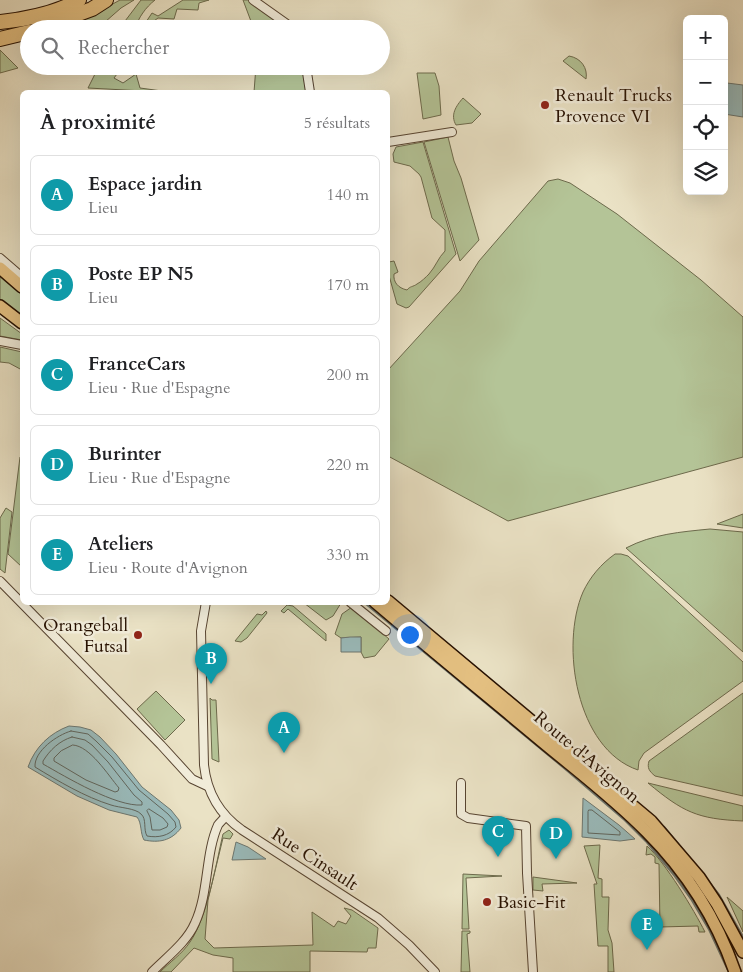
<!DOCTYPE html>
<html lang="fr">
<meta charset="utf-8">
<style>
:root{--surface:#fff;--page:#f6f6f6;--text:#202124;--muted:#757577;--line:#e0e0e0;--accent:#8f2418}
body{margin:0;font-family:Cardo,serif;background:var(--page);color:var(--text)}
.controls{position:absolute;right:15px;top:15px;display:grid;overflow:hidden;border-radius:8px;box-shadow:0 5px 20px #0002}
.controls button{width:45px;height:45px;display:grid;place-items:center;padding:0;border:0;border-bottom:1px solid var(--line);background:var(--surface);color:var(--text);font:25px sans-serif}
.you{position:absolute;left:409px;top:634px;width:18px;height:18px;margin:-12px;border:4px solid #fff;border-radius:50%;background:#1a73e8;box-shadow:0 0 0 8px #1a73e833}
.badge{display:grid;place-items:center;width:32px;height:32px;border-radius:50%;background:var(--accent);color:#fff;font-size:16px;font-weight:700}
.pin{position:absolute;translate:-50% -41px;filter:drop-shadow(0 1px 2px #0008)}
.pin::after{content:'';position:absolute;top:26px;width:18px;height:15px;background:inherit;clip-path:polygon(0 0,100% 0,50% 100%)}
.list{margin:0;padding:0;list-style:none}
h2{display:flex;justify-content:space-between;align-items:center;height:65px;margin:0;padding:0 20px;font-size:21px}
h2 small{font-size:16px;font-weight:400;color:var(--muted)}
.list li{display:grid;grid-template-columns:32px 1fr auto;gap:15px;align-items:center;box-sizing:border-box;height:80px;margin:0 10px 10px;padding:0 10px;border:1px solid var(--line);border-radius:8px}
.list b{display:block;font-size:19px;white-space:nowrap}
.list p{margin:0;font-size:16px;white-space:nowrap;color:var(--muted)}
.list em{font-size:16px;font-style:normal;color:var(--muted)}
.icon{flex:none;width:28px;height:28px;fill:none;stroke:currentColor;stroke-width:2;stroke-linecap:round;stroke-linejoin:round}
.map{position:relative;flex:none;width:743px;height:972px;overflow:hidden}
.search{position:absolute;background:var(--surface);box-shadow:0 5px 20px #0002;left:20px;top:20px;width:370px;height:55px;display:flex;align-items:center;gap:12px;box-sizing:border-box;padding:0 18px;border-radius:28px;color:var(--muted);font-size:19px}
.panel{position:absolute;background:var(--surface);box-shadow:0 5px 20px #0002;left:20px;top:90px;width:370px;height:515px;border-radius:8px}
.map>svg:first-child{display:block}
.green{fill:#b4c497;stroke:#6d6a4c}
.water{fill:#9abcbd;stroke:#6c7771}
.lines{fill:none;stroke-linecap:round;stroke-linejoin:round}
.shore{stroke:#60665e;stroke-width:1}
.stream{stroke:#6c7771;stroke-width:2.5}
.minor-casing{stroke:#574431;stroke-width:10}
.primary-casing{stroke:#261000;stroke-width:14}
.motorway-casing{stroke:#261000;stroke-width:16}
.minor{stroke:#f1ecd9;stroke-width:8}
.primary{stroke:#e5c182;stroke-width:11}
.motorway{stroke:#e5c182;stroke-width:14}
.poi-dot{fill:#8f2418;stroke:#f1ecd9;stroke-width:2}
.labels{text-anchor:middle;stroke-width:5;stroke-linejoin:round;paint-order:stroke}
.poi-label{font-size:18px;fill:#261000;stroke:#f1ecd9;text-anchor:start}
.street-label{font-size:18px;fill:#261000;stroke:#f1ecd9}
</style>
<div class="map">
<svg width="743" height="972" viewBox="0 0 743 972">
<rect width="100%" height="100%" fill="#eae2c5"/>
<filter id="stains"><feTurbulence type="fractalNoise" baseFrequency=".004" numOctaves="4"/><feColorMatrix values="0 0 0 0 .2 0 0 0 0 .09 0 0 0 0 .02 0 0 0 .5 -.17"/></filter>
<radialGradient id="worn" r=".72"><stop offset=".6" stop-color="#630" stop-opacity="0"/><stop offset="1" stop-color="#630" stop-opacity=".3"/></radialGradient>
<g class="green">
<path d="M120 0H134L121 8 97 29H67Z"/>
<path d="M141 0H155C146 7 138 18 135 29H119Z"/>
<path d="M183 0H209L199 3 198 10 177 9 174 19 158 18 147 26 146 22 152 13 158 16Z"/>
<path d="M243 0H249L255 6 287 29H267V25L252 24Z"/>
<path d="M0 50 18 68 0 73Z"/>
<path d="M569 56C581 58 588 68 586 79L563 61Z"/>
<path d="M99 66H123L114 78 123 83 136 74 140 88 162 91V92L88 88Z"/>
<path d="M256 66H302L306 92H254Z"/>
<path d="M417 73H435L439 86 441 115 423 119Z"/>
<path d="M463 98 481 114 472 123 456 125C450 115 456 106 463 98Z"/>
<path d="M448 137 454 161 461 178 479 240 460 261 424 142Z"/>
<path d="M423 142 456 254 409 307 406 308 397 304 388 272V258L389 262 394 261 398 272 394 274C393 282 398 288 407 290 410 286 413 287 417 284 421 282 426 277 429 274 436 266 438 258 445 251V230L432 218 421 177 419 174 410 166 394 162 393 154 396 147Z"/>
<path d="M558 179 570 183 617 214 701 280 743 317V457L508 521 388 456V370L460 291 479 261 548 181Z"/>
<path d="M0 273 22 293V317L0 301Z"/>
<path d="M0 318 22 334V340L0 336Z"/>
<path d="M0 347 22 352V370L9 363 0 362Z"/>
<path d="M20 457 22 459V567L8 554Z"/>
<path d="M6 508 12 512 5 573 0 569V518Z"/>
<path d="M743 514V528L717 524Z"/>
<path d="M710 529 743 532V652L626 548C653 534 680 532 710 529Z"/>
<path d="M615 554H621L628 556 743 662V681L644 753 639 761 638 770C576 749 560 645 583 592 590 577 601 564 615 554Z"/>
<path d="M304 603H341L333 616 326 620Z"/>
<path d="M287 605 293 606 326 634V641L288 609 284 613 281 611Z"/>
<path d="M352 607 389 639 375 656 364 658 361 652V637L341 638 335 634 342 614Z"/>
<path d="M266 611 267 613 247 638 241 642 235 641 257 614 262 615Z"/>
<path d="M156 691 185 720 165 740 137 709Z"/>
<path d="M743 693V796L655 776C649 771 647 768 649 761Z"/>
<path d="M210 698 212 700H216L219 762 212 759Z"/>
<path d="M648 783 743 806V821C697 819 683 812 648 783Z"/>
<path d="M229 830 233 834 230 839 223 838 208 900 205 939 214 948 313 945 312 912 334 927 338 921 346 924 351 916 344 908 352 910 378 928 376 948H368L367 952 310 951V972H233V958L213 955 194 948 171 972H160C170 962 182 954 190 942 207 918 216 864 223 834Z"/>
<path d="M600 845 598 878 602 879V897H609L608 930 612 943 614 972H608V946H598L594 884H597L584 846Z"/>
<path d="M647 846C665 862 694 910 705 932H699L698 926 660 927 659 864 655 863V857L651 854 646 855Z"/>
<path d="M463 874 502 876 466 878 469 929H462Z"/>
<path d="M533 877 577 883 542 884 543 891 533 890Z"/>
<path d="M727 897 743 911V932Z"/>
<path d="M462 931H470V933L467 934 470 972H461Z"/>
</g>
<g class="water">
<path d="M727 83 743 85V117L724 114Z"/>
<path d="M350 637H361V652H341V638Z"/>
<path d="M69 726 80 727 91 730 100 737 116 754 142 787 171 810 179 820 181 828C171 841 159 843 144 840 140 833 142 823 137 817L109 810 77 796 28 767C35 747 50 733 69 726Z"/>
<path d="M583 798 619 825 635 839 620 841 582 837Z"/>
<path d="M236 842 248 847 266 859 232 860Z"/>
</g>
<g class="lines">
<g class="shore">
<path d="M71 731 88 734 96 741 112 757 139 790 168 814 175 822 176 827C169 836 158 838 147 836 143 829 147 819 141 814 135 808 120 808 111 805 85 797 58 781 35 767 34 751 57 735 71 731Z"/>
<path d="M72 737 85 740 92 745 108 762 134 795 142 802V805C116 807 66 777 43 764V761C50 750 59 741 72 737Z"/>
<path d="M73 745C90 746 108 775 119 788L118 791 115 792 86 780 54 761V758L61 751Z"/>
<path d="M149 809 163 818 168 824 167 827 160 830H152L150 817 147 811Z"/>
<path d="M589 810H592L620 832V835L588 833V812Z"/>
</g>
<g class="stream">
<path d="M364 602 568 771 625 820 646 841 675 876 692 900 709 929 729 972"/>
<path d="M664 827 697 867"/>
<path d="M708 881 719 895 743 937"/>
</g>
<g class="minor-casing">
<g id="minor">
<path d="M253 0 294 29"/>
<path d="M306 66 310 92"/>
<path d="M388 142 452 132"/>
<path d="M0 258 22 277"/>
<path d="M0 341 22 345"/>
<path d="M0 581 161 745 192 779 207 786"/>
<path d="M206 602 201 631 204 765C207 793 219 814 242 830L378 918 409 945 435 972"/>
<path d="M350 602 386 631"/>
<path d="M461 783V814L468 818 526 826 527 873 533 972"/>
<path d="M152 972C167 957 187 942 195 923 209 893 205 854 218 825 220 822 223 820 225 817"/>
</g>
</g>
<g class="primary-casing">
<g id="primary">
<path d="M0 268 22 287"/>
<path d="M0 306 22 323"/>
<path d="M388 601 651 821 699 877 717 904 743 952"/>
<path d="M375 602C429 648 484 693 538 738 575 769 614 798 647 832 686 871 717 920 735 972"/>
</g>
</g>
<g class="motorway-casing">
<g id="motorway">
<path d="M0 22C27 19 55 14 79 0"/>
<path d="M38 29 92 9 106 0"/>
<path d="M0 39 29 32"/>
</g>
</g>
<use href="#minor" class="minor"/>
<use href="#primary" class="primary"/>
<use href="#motorway" class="motorway"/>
</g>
<g class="poi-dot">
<circle cx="545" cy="105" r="5"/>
<circle cx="138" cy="635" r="5"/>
<circle cx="487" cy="902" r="5"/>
</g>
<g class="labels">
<g class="poi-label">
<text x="555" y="101">Renault Trucks<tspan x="555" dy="21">Provence VI</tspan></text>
<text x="128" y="631" text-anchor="end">Orangeball<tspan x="128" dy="21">Futsal</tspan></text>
<text x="497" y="908">Basic-Fit</text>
</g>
<g class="street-label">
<text transform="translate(587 757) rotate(40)" y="6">Route d'Avignon</text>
<text transform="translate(315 859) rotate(33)" y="6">Rue Cinsault</text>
</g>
</g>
<rect width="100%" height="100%" filter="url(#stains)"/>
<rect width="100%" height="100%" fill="url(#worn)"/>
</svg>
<div class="controls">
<button>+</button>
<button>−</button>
<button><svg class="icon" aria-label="locate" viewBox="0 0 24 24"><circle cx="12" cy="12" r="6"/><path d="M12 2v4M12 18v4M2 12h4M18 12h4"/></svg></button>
<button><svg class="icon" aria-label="layers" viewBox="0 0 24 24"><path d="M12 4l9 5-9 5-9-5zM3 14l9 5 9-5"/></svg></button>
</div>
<div class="you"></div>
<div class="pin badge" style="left:284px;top:753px;background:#0f9aa8">A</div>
<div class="pin badge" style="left:211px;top:684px;background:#0f9aa8">B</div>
<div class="pin badge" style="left:498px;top:857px;background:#0f9aa8">C</div>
<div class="pin badge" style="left:556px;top:859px;background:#0f9aa8">D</div>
<div class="pin badge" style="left:647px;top:950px;background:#0f9aa8">E</div>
<div class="search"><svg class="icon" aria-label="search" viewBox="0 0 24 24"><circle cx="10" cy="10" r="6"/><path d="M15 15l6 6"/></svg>Rechercher</div>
<section class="panel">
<h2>À proximité<small>5 résultats</small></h2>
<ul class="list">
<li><span class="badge" style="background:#0f9aa8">A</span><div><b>Espace jardin</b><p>Lieu</p></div><em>140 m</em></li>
<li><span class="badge" style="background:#0f9aa8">B</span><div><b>Poste EP N5</b><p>Lieu</p></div><em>170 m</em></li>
<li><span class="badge" style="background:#0f9aa8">C</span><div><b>FranceCars</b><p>Lieu · Rue d'Espagne</p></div><em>200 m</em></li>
<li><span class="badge" style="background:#0f9aa8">D</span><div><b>Burinter</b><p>Lieu · Rue d'Espagne</p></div><em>220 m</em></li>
<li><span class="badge" style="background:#0f9aa8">E</span><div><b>Ateliers</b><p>Lieu · Route d'Avignon</p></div><em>330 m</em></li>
</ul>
</section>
</div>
